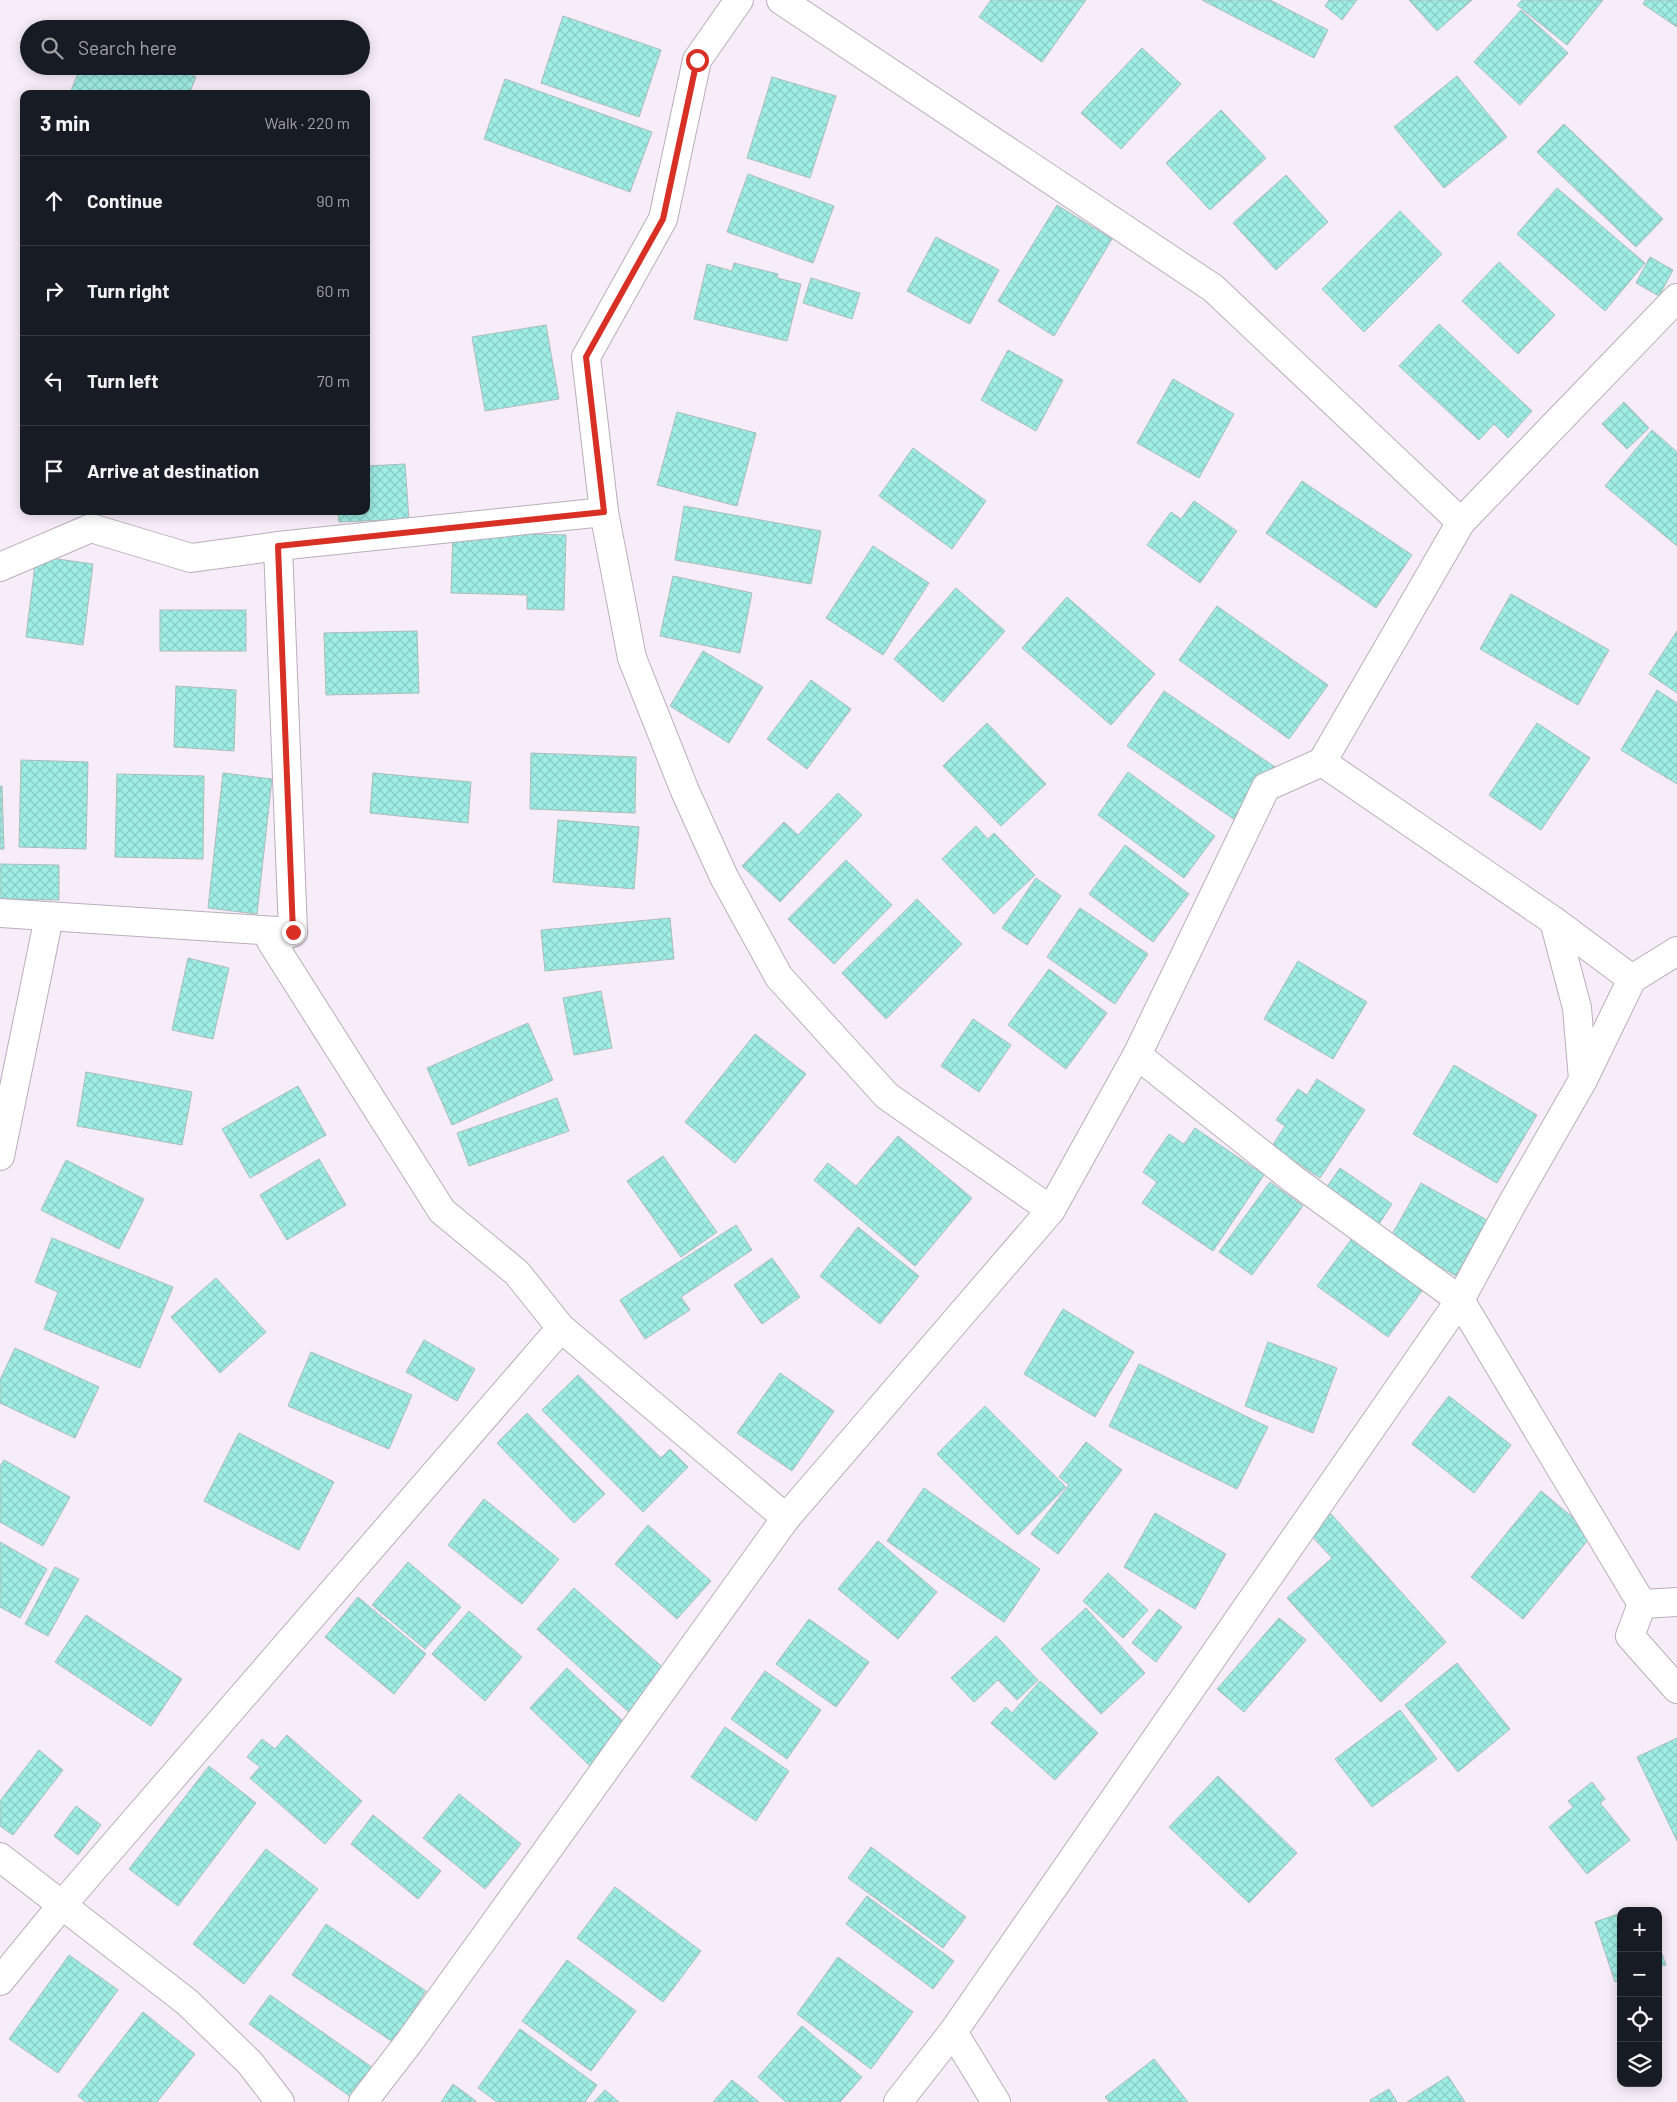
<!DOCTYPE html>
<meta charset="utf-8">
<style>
:root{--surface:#171b24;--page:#20242c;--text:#f1f3f6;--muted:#9ea1a6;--line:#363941}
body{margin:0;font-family:Barlow,sans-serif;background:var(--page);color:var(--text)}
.controls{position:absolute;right:15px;bottom:15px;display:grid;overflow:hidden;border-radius:10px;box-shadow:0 2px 12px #0003}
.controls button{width:45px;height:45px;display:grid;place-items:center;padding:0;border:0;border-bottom:1px solid var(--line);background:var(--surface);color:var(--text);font:25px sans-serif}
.stop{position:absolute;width:15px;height:15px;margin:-11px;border:4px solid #d93025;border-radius:50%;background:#fff}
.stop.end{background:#d93025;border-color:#fff;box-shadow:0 1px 5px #0008}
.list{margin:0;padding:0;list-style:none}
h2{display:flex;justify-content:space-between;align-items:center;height:65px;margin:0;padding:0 20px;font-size:21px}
h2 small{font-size:16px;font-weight:400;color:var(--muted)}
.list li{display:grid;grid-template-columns:32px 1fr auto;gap:15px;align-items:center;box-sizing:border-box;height:90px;padding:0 20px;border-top:1px solid var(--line)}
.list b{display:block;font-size:19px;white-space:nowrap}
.list em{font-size:16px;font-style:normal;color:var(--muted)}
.icon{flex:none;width:28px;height:28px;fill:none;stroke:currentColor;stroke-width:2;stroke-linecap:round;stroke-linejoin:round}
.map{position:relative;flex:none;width:1677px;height:2102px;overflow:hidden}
.search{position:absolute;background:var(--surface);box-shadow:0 2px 12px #0003;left:20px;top:20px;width:350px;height:55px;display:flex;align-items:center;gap:12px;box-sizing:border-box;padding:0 18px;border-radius:28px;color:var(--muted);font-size:19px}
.panel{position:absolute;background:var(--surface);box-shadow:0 2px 12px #0003;left:20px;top:90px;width:350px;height:425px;border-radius:10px}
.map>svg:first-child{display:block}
.building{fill:url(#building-cross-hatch);stroke:#acbdbb}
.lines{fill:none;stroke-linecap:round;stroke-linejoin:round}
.minor-casing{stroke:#b8afb9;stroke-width:30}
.minor{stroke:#fff;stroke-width:28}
.route{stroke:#d93025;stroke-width:6}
</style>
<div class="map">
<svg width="1677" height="2102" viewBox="0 0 1677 2102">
<defs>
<pattern id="building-cross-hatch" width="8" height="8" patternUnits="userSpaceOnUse" patternTransform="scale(1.25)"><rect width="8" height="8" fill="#9feee6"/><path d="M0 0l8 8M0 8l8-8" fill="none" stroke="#89ccc5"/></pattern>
</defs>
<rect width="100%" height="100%" fill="#f7edf8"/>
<g class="building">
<path d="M991 0H1086L1042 62 979 17Z"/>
<path d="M1202 0H1270L1328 30 1314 58Z"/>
<path d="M1329 0H1357L1342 20 1325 6Z"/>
<path d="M1409 0H1472L1437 31Z"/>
<path d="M1522 0H1603L1567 45 1517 5Z"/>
<path d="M1645 0H1677V27L1643 4Z"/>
<path d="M1521 10 1568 53 1520 105 1474 62Z"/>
<path d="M563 16 661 50 639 117 541 83Z"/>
<path d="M1142 48 1181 84 1121 149 1081 113Z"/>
<path d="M81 66H173L196 77 189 94H72L70 93Z"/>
<path d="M1457 76 1507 137 1444 188 1394 127Z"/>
<path d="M772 77 836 96 810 178 747 158Z"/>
<path d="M505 79 652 132 630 192 484 139Z"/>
<path d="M1221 110 1266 158 1210 210 1166 163Z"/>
<path d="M1564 124 1663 219 1636 247 1537 152Z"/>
<path d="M748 174 834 206 813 263 727 232Z"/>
<path d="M1286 175 1328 222 1276 270 1233 223Z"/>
<path d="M1557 188 1645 263 1605 311 1517 234Z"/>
<path d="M1057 205 1112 239 1054 336 998 301Z"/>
<path d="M1400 211 1442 254 1364 332 1322 289Z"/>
<path d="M936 237 999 270 970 324 907 291Z"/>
<path d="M1650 257 1673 270 1659 296 1636 283Z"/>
<path d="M1499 262 1555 315 1518 354 1462 301Z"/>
<path d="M734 263 778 274 777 278 801 284 787 341 694 319 707 264 732 271Z"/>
<path d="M811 278 860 293 852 319 803 303Z"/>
<path d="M1439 324 1532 411 1508 438 1494 424 1479 440 1399 366Z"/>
<path d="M546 325 559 399 485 411 472 337Z"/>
<path d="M1008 350 1063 380 1036 431 981 400Z"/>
<path d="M1173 379 1234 414 1199 478 1137 443Z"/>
<path d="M1624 402 1649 428 1627 449 1602 424Z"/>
<path d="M677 412 756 433 737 506 657 485Z"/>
<path d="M1652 430 1677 452V546L1605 486Z"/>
<path d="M913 448 986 501 952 549 879 496Z"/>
<path d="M405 464 409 519 339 522 338 511H366V466Z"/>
<path d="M1302 481 1412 555 1376 608 1266 533Z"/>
<path d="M1194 501 1237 531 1200 583 1147 545 1171 512 1181 519Z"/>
<path d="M684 506 821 531 811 584 675 560Z"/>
<path d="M453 532 566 535 564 610 527 609V595L451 593Z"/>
<path d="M873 546 929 583 883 655 826 618Z"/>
<path d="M36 556 93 564 83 645 26 637Z"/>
<path d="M673 576 752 593 740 653 660 636Z"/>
<path d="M956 588 1005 631 943 702 894 659Z"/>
<path d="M1511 594 1609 650 1578 705 1480 649Z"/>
<path d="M1067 597 1155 674 1111 725 1022 648Z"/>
<path d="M1217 606 1328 685 1289 739 1179 660Z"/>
<rect x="160" y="610" width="86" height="41"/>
<path d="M417 631 419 693 326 695 324 633Z"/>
<path d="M1677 631V693L1649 674Z"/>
<path d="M703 651 763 687 729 743 670 706Z"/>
<path d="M811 680 851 709 807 769 767 739Z"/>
<path d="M176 686 236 690 234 751 174 747Z"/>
<path d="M1657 690 1677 703V784L1621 750Z"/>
<path d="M1164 691 1275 767 1238 822 1127 746Z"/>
<path d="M987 723 1046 784 1001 826 943 766Z"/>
<path d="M1537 723 1590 758 1541 830 1489 795Z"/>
<path d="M531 753 636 757 635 813 530 809Z"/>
<path d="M21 760 88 762 86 849 19 847Z"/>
<path d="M1128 772 1215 836 1184 878 1098 815Z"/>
<path d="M223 773 272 779 257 914 208 908Z"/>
<path d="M373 773 471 782 468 823 370 813Z"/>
<path d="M117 774 204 776 203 859 115 857Z"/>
<path d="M0 786H2L4 849H0Z"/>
<path d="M838 793 862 815 780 902 742 866 784 822 798 835Z"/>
<path d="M558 820 639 827 634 889 553 882Z"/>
<path d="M976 826 988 839 994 833 1035 875 994 914 942 859Z"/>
<path d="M1125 845 1189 894 1153 942 1089 894Z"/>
<path d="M846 860 892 905 834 964 788 919Z"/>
<path d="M0 864 59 865V900L0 899Z"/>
<path d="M1036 878 1061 896 1027 945 1002 928Z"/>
<path d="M917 899 962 944 886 1019 842 973Z"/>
<path d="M1080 908 1148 954 1115 1004 1047 957Z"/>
<path d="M670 918 674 959 545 971 541 930Z"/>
<path d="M188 958 229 968 213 1039 172 1030Z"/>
<path d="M1298 961 1367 1002 1333 1059 1264 1019Z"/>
<path d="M1049 969 1107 1013 1066 1069 1008 1025Z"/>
<path d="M601 991 612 1048 574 1055 563 998Z"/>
<path d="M973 1019 1011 1045 979 1092 941 1066Z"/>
<path d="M528 1023 553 1080 452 1125 427 1068Z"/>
<path d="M755 1034 806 1074 735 1163 685 1122Z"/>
<path d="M1454 1065 1537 1115 1497 1183 1413 1134Z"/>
<path d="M86 1072 192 1092 182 1145 77 1126Z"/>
<path d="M1317 1079 1365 1110 1320 1178 1272 1146 1285 1126 1276 1120 1298 1089 1307 1095Z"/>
<path d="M298 1086 326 1135 250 1178 222 1129Z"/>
<path d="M557 1098 569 1131 469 1166 457 1133Z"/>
<path d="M1195 1128 1264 1175 1213 1251 1142 1203 1157 1182 1143 1172 1169 1134 1184 1144Z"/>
<path d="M898 1136 972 1198 915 1266 814 1180 828 1163 856 1186Z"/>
<path d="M663 1156 717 1232 681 1257 627 1181Z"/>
<path d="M319 1159 346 1205 287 1240 260 1195Z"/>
<path d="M66 1160 144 1199 119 1249 41 1210Z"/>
<path d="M1340 1168 1392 1204 1377 1227 1324 1191Z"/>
<path d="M1270 1182 1303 1206 1252 1275 1219 1252Z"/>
<path d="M1421 1183 1487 1220 1456 1276 1390 1238Z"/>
<path d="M736 1225 752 1250 681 1297 690 1310 645 1339 620 1300Z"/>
<path d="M858 1227 919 1276 880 1324 820 1276Z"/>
<path d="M1356 1233 1427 1284 1388 1337 1317 1286Z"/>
<path d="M52 1238 173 1287 140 1368 44 1329 58 1292 35 1282Z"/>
<path d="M772 1258 800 1297 762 1324 734 1285Z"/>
<path d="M216 1278 266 1332 220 1373 171 1317Z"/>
<path d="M1063 1309 1134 1352 1095 1417 1024 1374Z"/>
<path d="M424 1340 475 1369 457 1401 406 1372Z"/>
<path d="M1268 1342 1337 1368 1313 1433 1245 1406Z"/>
<path d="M15 1348 99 1387 75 1438 0 1403V1380Z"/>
<path d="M311 1352 412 1395 389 1449 288 1406Z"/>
<path d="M1139 1364 1268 1427 1237 1489 1109 1426Z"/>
<path d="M780 1373 834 1411 792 1471 737 1433Z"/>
<path d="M578 1375 661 1458 670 1449 688 1467 643 1512 542 1410Z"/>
<path d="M1449 1396 1511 1445 1474 1493 1412 1444Z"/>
<path d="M985 1406 1066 1487 1018 1535 937 1454Z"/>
<path d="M527 1413 605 1494 574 1523 497 1443Z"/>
<path d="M239 1433 334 1482 299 1550 204 1501Z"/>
<path d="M1086 1442 1122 1470 1058 1554 1031 1534 1069 1485 1059 1477Z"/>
<path d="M4 1460 70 1497 43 1546 0 1522V1466Z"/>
<path d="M924 1488 1040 1569 1004 1622 887 1541Z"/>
<path d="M1541 1491 1593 1534 1523 1619 1471 1577Z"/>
<path d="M484 1499 559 1559 522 1604 448 1545Z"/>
<path d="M1155 1513 1226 1554 1195 1609 1124 1567Z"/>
<path d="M1331 1514 1446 1642 1381 1702 1287 1598 1332 1558 1309 1533Z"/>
<path d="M648 1525 711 1581 677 1619 615 1564Z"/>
<path d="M878 1541 937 1592 898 1639 838 1589Z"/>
<path d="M0 1542 47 1569 20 1618 0 1607Z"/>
<path d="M408 1562 461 1607 425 1649 372 1605Z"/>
<path d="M55 1567 79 1579 48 1636 25 1624Z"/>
<path d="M1108 1573 1148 1610 1123 1638 1083 1601Z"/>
<path d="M574 1588 669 1673 632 1715 537 1629Z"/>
<path d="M358 1597 426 1654 394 1694 325 1637Z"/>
<path d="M1086 1608 1145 1673 1101 1714 1041 1649Z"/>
<path d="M1159 1609 1182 1627 1156 1662 1132 1643Z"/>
<path d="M469 1611 522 1657 485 1701 432 1654Z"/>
<path d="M86 1615 182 1679 151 1726 55 1662Z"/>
<path d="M1279 1618 1306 1640 1244 1712 1217 1689Z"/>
<path d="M809 1619 869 1662 836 1707 776 1664Z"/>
<path d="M996 1636 1038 1680 1017 1700 998 1680 974 1702 951 1678Z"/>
<path d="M1457 1663 1510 1729 1458 1772 1405 1705Z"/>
<path d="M567 1668 628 1726 590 1766 530 1708Z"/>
<path d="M765 1671 821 1710 787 1759 731 1719Z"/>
<path d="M1040 1681 1098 1733 1055 1780 991 1723 1006 1707 1012 1713Z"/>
<path d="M1400 1710 1437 1759 1372 1807 1335 1759Z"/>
<path d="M725 1727 789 1771 756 1821 691 1777Z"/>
<path d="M287 1735 362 1801 325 1844 250 1778 260 1767 247 1757 262 1739 275 1749Z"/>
<path d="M1677 1738V1841L1637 1757Z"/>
<path d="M39 1750 63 1770 13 1835 0 1826V1801Z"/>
<path d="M209 1766 256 1803 178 1906 129 1869Z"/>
<path d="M1218 1776 1297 1853 1249 1903 1169 1827Z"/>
<path d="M1592 1782 1605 1799 1600 1803 1630 1840 1587 1874 1549 1827 1573 1807 1568 1801Z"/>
<path d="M459 1794 521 1844 485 1889 423 1838Z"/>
<path d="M76 1806 101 1825 78 1855 54 1836Z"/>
<path d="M373 1815 441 1871 418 1899 351 1844Z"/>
<path d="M871 1847 966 1917 943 1948 848 1878Z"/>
<path d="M266 1849 318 1889 244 1984 193 1944Z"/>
<path d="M615 1887 701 1951 663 2002 577 1938Z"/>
<path d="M867 1896 954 1961 933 1989 846 1924Z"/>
<path d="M1621 1913V1980L1615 1982 1595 1922Z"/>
<path d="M326 1924 426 1991 393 2042 292 1975Z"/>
<path d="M1658 1943 1666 1965 1658 1967Z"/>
<path d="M69 1955 118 1990 58 2073 9 2039Z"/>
<path d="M838 1957 913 2012 871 2069 797 2014Z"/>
<path d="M567 1960 636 2011 591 2071 522 2021Z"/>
<path d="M270 1995 376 2070 355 2100 249 2024Z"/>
<path d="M143 2012 195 2054 157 2102H86L78 2096Z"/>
<path d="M802 2026 862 2077 840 2102H786L758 2077Z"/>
<path d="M520 2029 597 2085 585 2102H497L478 2088Z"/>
<path d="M1154 2059 1188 2102H1109L1105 2097Z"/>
<path d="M1448 2076 1465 2102H1407Z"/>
<path d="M732 2080 759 2102H713Z"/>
<path d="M453 2084 476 2101 475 2102H441Z"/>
<path d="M1389 2089 1397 2102H1371L1370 2100Z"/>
<path d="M605 2090 619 2102H594Z"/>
</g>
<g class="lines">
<g class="minor-casing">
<g id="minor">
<path d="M739 0 697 60 663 219 586 357 604 512 632 658 685 791 724 877 779 977 887 1096 1051 1210"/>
<path d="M781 0 1213 288 1461 522"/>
<path d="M278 546 293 932 271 941 442 1211 517 1273 561 1328 786 1518"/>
<path d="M0 567 91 528 191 558 278 546 604 512"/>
<path d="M1322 762 1554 921 1632 979"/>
<path d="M0 913 293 932"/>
<path d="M1554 921 1577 1008 1583 1079"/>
<path d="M1137 1055 1293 1179 1460 1300 1642 1604 1677 1602"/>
<path d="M0 1156 49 917"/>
<path d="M1642 1604 1630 1636 1677 1689"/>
<path d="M0 1857 187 2002 250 2063 280 2102"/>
<path d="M0 1981 62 1905 561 1328"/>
<path d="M953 2032 996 2102"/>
<path d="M363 2102 410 2041 786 1518 1051 1210 1137 1055 1266 787 1322 762 1461 522 1677 298"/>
<path d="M898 2102 953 2032 1460 1300 1513 1202 1583 1080 1632 979 1677 951"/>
</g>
</g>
<use href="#minor" class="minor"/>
</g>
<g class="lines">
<path class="route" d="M293 932 278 546 604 512 586 357 663 219 697 60"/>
</g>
</svg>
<div class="controls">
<button>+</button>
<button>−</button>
<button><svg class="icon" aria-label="locate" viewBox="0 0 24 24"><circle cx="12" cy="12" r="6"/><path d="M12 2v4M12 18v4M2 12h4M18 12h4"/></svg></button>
<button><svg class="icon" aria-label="layers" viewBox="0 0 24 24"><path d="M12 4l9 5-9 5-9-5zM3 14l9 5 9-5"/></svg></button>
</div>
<div class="stop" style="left:697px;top:60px"></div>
<div class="stop end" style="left:293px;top:932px"></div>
<div class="search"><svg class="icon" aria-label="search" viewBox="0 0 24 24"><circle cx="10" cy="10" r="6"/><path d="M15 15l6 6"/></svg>Search here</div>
<section class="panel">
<h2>3 min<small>Walk · 220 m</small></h2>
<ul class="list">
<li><svg class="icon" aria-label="ahead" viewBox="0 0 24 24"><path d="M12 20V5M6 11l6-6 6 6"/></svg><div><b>Continue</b></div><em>90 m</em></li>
<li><svg class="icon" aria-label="right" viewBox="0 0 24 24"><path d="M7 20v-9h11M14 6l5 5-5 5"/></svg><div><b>Turn right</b></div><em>60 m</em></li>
<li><svg class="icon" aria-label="left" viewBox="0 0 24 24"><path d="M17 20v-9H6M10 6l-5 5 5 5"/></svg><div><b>Turn left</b></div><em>70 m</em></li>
<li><svg class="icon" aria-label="arrive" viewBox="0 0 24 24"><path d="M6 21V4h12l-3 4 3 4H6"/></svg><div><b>Arrive at destination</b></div></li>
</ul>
</section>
</div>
